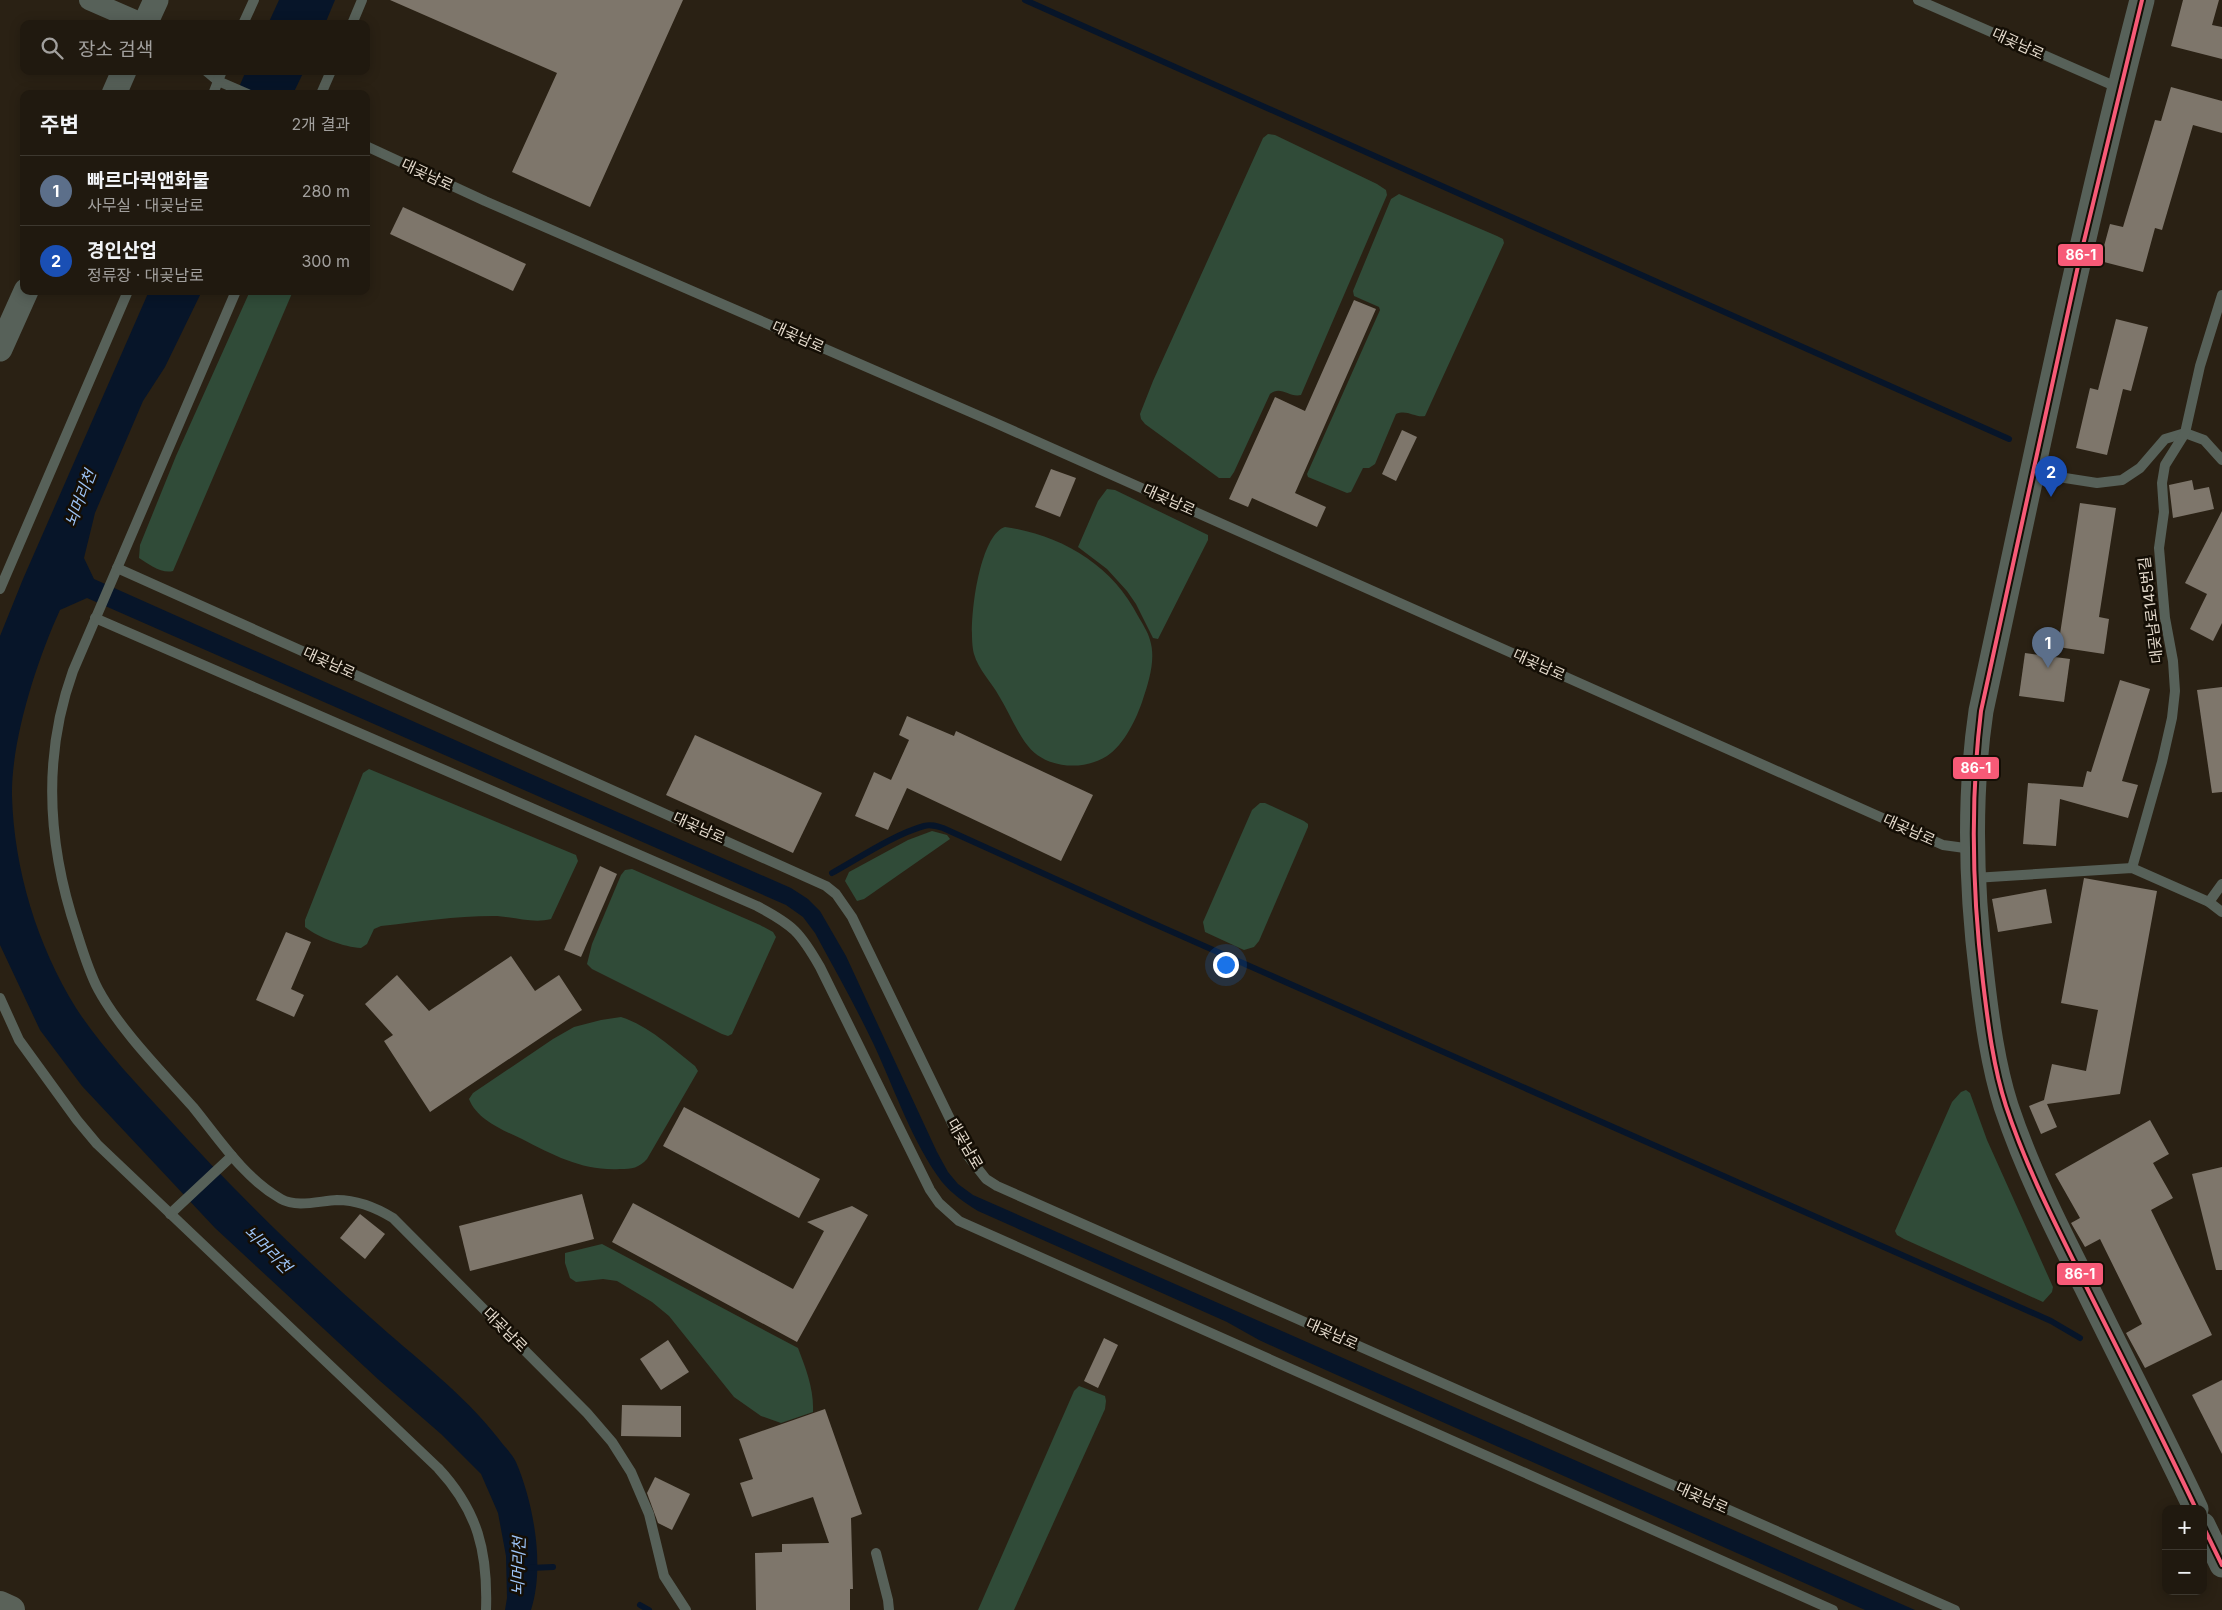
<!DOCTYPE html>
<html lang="ko">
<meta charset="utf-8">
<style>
:root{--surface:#20190f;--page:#282218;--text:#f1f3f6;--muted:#a2a09e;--line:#3d382f;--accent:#7c3aed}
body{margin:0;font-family:Inter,"Noto Sans KR",sans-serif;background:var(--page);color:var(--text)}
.controls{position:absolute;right:15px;bottom:15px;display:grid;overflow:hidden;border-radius:10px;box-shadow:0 2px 12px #0003}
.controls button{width:45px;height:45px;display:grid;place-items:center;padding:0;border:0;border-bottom:1px solid var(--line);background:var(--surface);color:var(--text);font:25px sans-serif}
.you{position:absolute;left:1225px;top:964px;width:18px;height:18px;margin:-12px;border:4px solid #fff;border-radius:50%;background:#1a73e8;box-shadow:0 0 0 8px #1a73e833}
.badge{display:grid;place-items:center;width:32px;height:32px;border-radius:50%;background:var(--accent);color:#fff;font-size:16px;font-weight:700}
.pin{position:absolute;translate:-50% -41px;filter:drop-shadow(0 1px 2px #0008)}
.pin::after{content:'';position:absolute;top:26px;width:18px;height:15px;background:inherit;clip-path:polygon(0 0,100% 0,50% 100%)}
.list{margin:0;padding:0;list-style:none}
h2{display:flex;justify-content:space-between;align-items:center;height:65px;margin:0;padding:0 20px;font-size:21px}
h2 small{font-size:16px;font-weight:400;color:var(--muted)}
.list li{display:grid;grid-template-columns:32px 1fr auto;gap:15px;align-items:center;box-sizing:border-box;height:70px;padding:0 20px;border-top:1px solid var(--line)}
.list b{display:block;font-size:19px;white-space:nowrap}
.list p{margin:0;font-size:16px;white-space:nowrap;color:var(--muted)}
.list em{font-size:16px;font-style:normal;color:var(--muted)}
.icon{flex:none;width:28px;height:28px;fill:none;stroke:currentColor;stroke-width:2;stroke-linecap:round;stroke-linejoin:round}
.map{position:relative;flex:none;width:2222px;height:1610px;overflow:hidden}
.search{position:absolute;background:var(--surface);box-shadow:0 2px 12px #0003;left:20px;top:20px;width:350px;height:55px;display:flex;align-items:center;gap:12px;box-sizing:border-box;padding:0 18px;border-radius:10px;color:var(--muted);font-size:19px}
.panel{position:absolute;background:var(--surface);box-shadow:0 2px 12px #0003;left:20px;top:90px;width:350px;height:205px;border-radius:10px}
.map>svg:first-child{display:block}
.green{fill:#304b38}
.water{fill:#071529}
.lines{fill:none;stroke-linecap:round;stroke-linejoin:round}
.stream{stroke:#071529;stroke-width:6}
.building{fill:#7e766b}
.service{stroke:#576159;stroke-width:10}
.minor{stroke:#576159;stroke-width:20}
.tertiary{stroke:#576159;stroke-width:25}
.secondary{stroke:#5a6259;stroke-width:28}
.bus-1-casing{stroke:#140e05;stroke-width:8}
.bus-1{stroke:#f75a77;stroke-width:4}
.labels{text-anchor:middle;stroke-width:5;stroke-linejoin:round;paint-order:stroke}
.street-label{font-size:15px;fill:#e5dbcd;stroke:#140e05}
.water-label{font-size:16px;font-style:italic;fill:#9dc4f7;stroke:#140e05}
.line-badge{stroke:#140e05;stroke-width:2}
.badge-label{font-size:14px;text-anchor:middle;font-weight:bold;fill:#fff}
</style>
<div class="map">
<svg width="2222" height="1610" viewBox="0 0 2222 1610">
<rect width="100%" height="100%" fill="#2a2114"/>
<g class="green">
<path d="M1268 134 1275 135 1377 184 1386 190 1387 195 1301 395C1289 398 1281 385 1270 394L1234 472 1230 478H1219L1145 424 1141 419 1140 414 1153 381 1263 138Z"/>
<path d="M1399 194 1497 236 1503 239 1504 243 1425 416C1415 418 1407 409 1396 414L1375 464 1369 468H1363L1351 492 1347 493 1308 477 1307 474 1380 310 1379 307 1354 296 1353 291 1391 199Z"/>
<path d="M250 291H293L173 571C162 574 148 564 139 558L140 545 176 456Z"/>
<path d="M1107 489 1115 490 1208 535V540L1158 639 1153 638 1136 604 1127 591 1107 569 1078 547 1098 501Z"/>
<path d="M1005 527C1061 535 1112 565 1138 616 1142 623 1148 632 1150 640 1156 659 1149 681 1143 699 1137 718 1124 745 1107 756 1084 771 1046 769 1028 746 1016 731 1009 712 999 696 992 683 978 669 974 654 967 630 978 535 1005 527Z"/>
<path d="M369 769 576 855 578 861 551 919C532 924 512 916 493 916 455 916 418 922 381 926L374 929 367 944 361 948C344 947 319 938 305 927V920L363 773Z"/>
<path d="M1260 803H1265L1304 821 1308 824V827L1259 941 1254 947 1244 950 1205 932 1203 922 1252 810Z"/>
<path d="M932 831 947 835 950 839 864 899 857 901 845 881 849 872 908 840Z"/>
<path d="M632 869 760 925 773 932 776 937 732 1034 728 1036 722 1034 592 969 587 964 592 944 621 875 625 870Z"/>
<path d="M621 1017C649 1026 672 1048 695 1066L698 1071 647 1159C639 1168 632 1169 620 1169 583 1171 555 1156 522 1139 503 1130 477 1120 469 1099L473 1093 553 1039 574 1027 601 1020Z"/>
<path d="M1966 1090 1970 1093 1987 1140 2053 1287 2052 1292 2043 1302 1904 1239 1897 1235 1895 1231 1952 1102 1961 1092Z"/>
<path d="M602 1244 798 1348C806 1369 814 1389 813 1412L781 1423 761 1416 734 1397 669 1316 652 1302 617 1281 603 1279 576 1282 570 1278 565 1263V1253Z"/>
<path d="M1079 1386 1105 1396 1106 1401 1105 1409 1014 1610H978L1074 1391Z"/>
</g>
<g class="water">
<path d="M279 0H335L325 24H268Z"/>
<path d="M246 71H304L293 94H236Z"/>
<path d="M149 291H202L165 367 143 401 95 513 84 558 94 579 567 790 791 888 808 899 820 911 846 956 937 1152 948 1172 958 1184 973 1195 1915 1610H1865L1292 1355 1259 1340 1227 1322 978 1211C965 1203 952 1194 942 1182 912 1142 895 1090 874 1045 856 1007 835 970 815 933L803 917 786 905 87 598 60 610C37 660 11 740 12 796 14 869 37 945 76 1008 102 1048 136 1083 169 1119 232 1189 300 1255 371 1318 413 1356 463 1393 498 1438 504 1446 512 1454 516 1462 534 1504 545 1567 531 1610H505L507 1598 506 1556 498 1513 481 1474 441 1434 380 1381 215 1228 82 1086 40 1030 0 945V636L23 579Z"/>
</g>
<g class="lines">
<g class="stream">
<path d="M1025 0 2009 439"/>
<path d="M832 873C859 858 895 834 924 826 931 824 937 826 943 828L1150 922 2051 1321 2080 1338"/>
<path d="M530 1568 553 1567"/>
<path d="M640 1605 649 1610"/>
</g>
</g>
<g class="building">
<path d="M390 0H683L590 207 512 172 557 73Z"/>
<path d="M2183 0H2219L2212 25 2222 27V59L2171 46Z"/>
<path d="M2171 87 2222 101V133L2193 125 2162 230 2155 228 2143 272 2100 261 2110 224 2123 227 2155 120 2161 121Z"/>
<path d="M403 207 526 264 513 291 390 234Z"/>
<path d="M1354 300 1376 309 1295 493 1326 507 1317 527 1252 498 1248 507 1229 499 1275 397 1305 411Z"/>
<path d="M2116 319 2148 327 2131 391 2123 389 2107 455 2076 448 2090 388 2098 390Z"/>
<path d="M1402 430 1417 437 1396 481 1382 474Z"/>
<path d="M1051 469 1076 478 1060 517 1035 507Z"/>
<path d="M2192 480 2194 490 2209 487 2214 509 2173 518 2169 485Z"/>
<path d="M2080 503 2116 508 2099 617 2109 619 2104 654 2058 647Z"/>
<path d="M2222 511V623L2213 641 2190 629 2207 594 2185 583Z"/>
<path d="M2025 653 2070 659 2064 702 2019 696Z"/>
<path d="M2120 680 2150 689 2122 781 2138 785 2128 818 2060 799 2056 846 2023 844 2028 783 2083 787 2087 771 2091 772Z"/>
<path d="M2222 687V792L2212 793 2197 690Z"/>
<path d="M907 716 954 736 956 731 1093 795 1061 861 907 788 888 830 855 816 874 772 891 780 909 740 899 735Z"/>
<path d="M695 735 822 793 793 853 666 795Z"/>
<path d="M600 866 617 874 581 957 564 950Z"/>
<path d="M2084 878 2157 891 2120 1094 2047 1104 2057 1127 2041 1134 2029 1106 2044 1100 2052 1064 2086 1071 2098 1010 2061 1003Z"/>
<path d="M2046 889 2052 923 1998 932 1992 899Z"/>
<path d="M286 932 311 942 291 989 304 995 294 1017 256 1000Z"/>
<path d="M511 956 535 991 559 975 582 1010 430 1112 384 1041 393 1035 365 1004 397 975 429 1011Z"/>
<path d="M684 1107 820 1179 799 1218 663 1146Z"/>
<path d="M2150 1120 2169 1154 2153 1163 2173 1198 2151 1210 2212 1335 2145 1368 2126 1333 2142 1324 2100 1239 2085 1247 2071 1223 2080 1218 2055 1174Z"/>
<path d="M2222 1167V1270H2216L2192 1174Z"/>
<path d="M582 1194 594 1239 470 1271 459 1226Z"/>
<path d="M633 1203 793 1289 824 1231 807 1222 852 1206 868 1215 797 1342 612 1242Z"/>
<path d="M360 1214 385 1234 365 1259 340 1238Z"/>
<path d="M1104 1338 1118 1345 1098 1388 1084 1381Z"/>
<path d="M668 1340 689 1372 661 1390 640 1359Z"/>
<path d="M2222 1380V1454L2192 1395Z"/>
<path d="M622 1405 681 1406V1437L621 1436Z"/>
<path d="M825 1409 862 1514 851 1518 853 1589H850V1610H756L755 1553 782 1552V1544L829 1543 813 1497 752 1517 740 1483 753 1479 739 1439Z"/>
<path d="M655 1477 690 1494 672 1530 658 1523 647 1493Z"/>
</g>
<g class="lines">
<g class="service">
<path d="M1918 0 2119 88"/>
<path d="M243 24 254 0"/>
<path d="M352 24 362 0"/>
<path d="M206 71 218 81 248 94"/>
<path d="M213 94 222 71"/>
<path d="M321 94 331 71"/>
<path d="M366 146 485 201 991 421 1943 845 1972 849"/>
<path d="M236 291 73 671C42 757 48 847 77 933 83 952 89 972 98 989 120 1030 162 1072 193 1107 219 1139 244 1178 281 1199 297 1208 319 1201 337 1200 358 1200 375 1207 393 1218L587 1413 612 1442 631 1472 649 1514 664 1576 686 1610"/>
<path d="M2033 473 2097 483 2122 480 2140 468 2165 439 2185 433 2204 440 2222 460"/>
<path d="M117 568 826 886 836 894 852 917 968 1156 986 1179 997 1186 1955 1610"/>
<path d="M0 589 128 291"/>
<path d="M95 618 757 906C793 925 800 932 820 967L930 1190 939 1203 959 1221 1833 1610"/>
<path d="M2132 868 2162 762 2172 718 2175 691 2173 661 2165 618 2159 548 2164 512 2162 483 2165 465 2185 433 2200 366 2222 295"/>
<path d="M1974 878 2132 868 2209 902 2222 912"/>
<path d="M2209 902 2222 884"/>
<path d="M0 998 19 1040 77 1120 97 1144 438 1468C478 1511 488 1552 486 1610"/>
<path d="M170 1214 232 1156"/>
<path d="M876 1553 888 1600 889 1610"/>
</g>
<path class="minor" d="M89 0 144 24"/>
<g class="tertiary">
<path d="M2142 0C2081 235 2032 474 1981 711 1968 799 1971 889 1982 977 1987 1020 1993 1065 2006 1106 2027 1169 2057 1229 2087 1288 2123 1362 2161 1435 2196 1509"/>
<path d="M145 24 156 0"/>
<path d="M114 94 124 71"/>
<path d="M0 349 26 291"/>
<path d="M2203 1525 2222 1565"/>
</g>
<path class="secondary" d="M0 1605 11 1610"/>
<g class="bus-1-casing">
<g id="bus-1">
<path d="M2142 0 2078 266 1981 711C1970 802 1972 891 1983 982 1988 1023 1993 1066 2006 1106 2027 1170 2058 1229 2087 1288 2124 1362 2161 1435 2196 1509"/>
<path d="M2203 1526 2222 1565"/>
</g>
</g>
<use href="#bus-1" class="bus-1"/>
</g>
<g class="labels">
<g class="street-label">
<text transform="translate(2018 44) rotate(24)" y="5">대곶남로</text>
<text transform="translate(427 175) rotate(25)" y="5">대곶남로</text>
<text transform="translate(798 337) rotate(24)" y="5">대곶남로</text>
<text transform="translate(1169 500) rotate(24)" y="5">대곶남로</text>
<text transform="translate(2151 610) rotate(-97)" y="5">대곶남로145번길</text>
<text transform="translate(329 663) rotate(24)" y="5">대곶남로</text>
<text transform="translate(1539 665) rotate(24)" y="5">대곶남로</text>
<text transform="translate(699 828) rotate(24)" y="5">대곶남로</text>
<text transform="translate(1909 830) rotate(24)" y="5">대곶남로</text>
<text transform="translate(965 1144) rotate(60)" y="5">대곶남로</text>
<text transform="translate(505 1330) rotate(45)" y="5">대곶남로</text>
<text transform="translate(1332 1334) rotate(24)" y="5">대곶남로</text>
<text transform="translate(1702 1498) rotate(24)" y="5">대곶남로</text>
</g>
<g class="water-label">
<text transform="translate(80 498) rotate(-69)" y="6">뇌머리천</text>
<text transform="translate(268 1249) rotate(45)" y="6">뇌머리천</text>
<text transform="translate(518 1566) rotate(-88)" y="6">뇌머리천</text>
</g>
</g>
<g class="line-badge">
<rect x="2057" y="243" width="47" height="24" rx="5" fill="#f75a77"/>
<rect x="1952" y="756" width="48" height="24" rx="5" fill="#f75a77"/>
<rect x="2056" y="1262" width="48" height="24" rx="5" fill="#f75a77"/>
</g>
<g class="badge-label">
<text x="2081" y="260">86-1</text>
<text x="1976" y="773">86-1</text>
<text x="2080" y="1279">86-1</text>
</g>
</svg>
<div class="controls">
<button>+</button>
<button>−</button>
</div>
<div class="you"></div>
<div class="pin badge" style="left:2048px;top:668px;background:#5c6f8a">1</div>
<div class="pin badge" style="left:2051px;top:497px;background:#1a4fb4">2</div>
<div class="search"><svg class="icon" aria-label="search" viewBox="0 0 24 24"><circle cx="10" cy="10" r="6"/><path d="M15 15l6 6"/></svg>장소 검색</div>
<section class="panel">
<h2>주변<small>2개 결과</small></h2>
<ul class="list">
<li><span class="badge" style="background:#5c6f8a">1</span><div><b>빠르다퀵앤화물</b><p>사무실 · 대곶남로</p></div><em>280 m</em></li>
<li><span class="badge" style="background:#1a4fb4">2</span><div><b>경인산업</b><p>정류장 · 대곶남로</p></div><em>300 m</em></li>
</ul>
</section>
</div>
